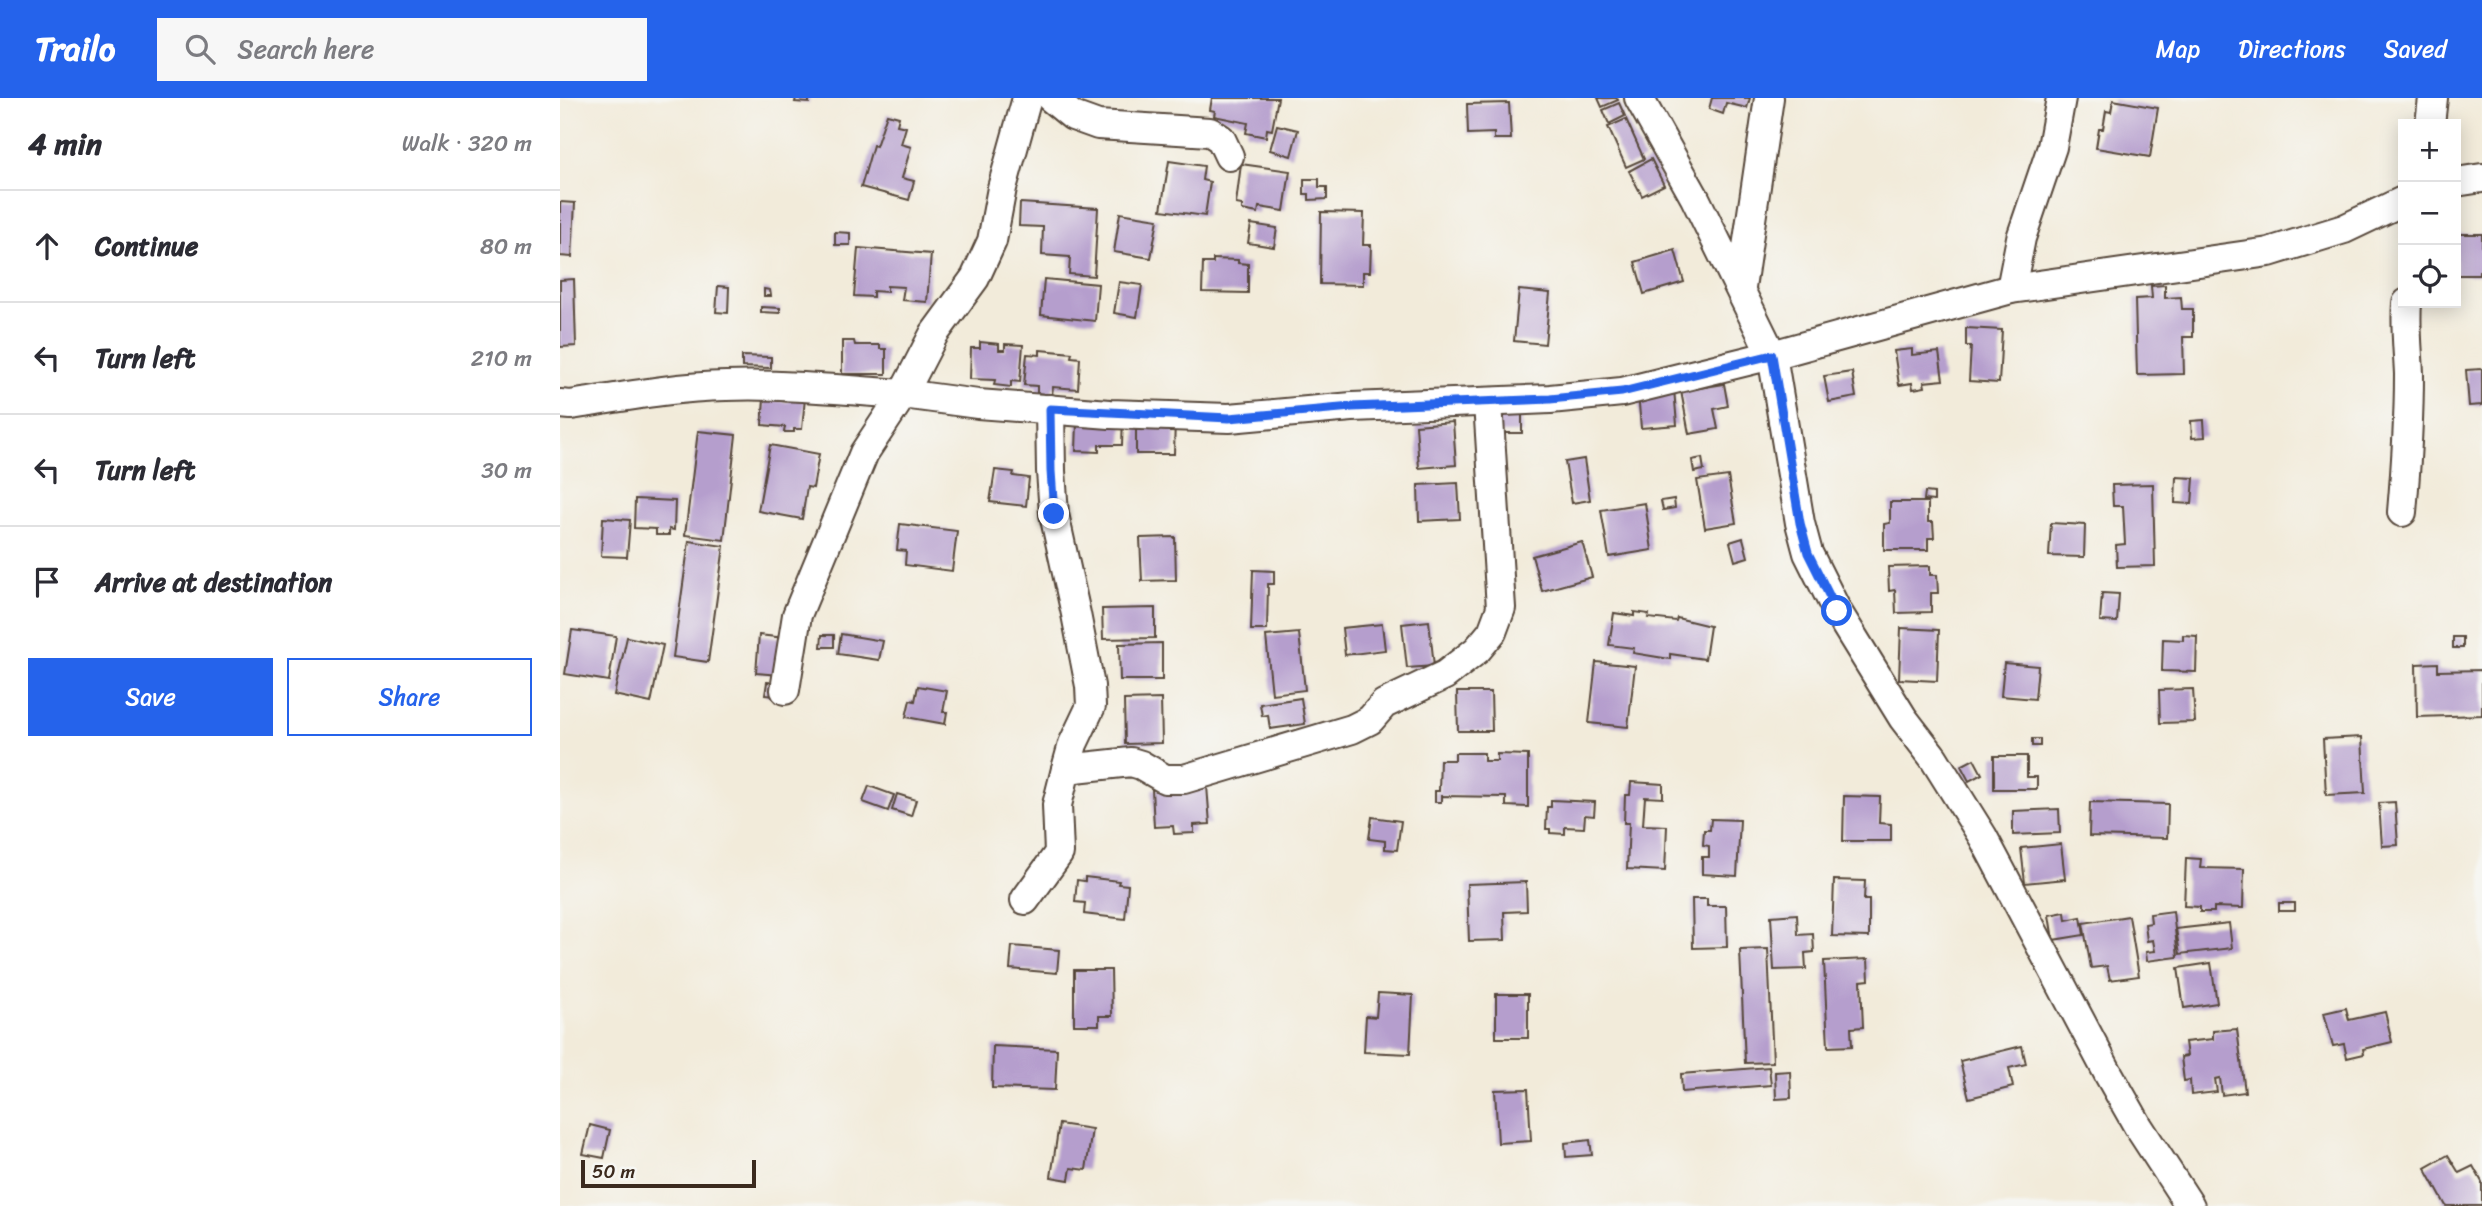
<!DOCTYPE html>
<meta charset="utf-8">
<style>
:root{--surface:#fff;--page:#f7f7f7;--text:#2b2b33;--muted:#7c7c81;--line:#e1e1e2;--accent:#2563eb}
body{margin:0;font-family:Sriracha,sans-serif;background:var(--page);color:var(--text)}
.controls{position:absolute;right:21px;top:21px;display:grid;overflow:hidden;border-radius:0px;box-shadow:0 4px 18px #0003}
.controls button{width:63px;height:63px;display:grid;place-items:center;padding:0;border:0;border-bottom:2px solid var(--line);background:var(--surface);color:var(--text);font:35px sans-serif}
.scale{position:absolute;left:21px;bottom:18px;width:175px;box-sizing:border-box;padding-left:7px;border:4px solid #3b2a1e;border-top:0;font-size:19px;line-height:24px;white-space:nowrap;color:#3b2a1e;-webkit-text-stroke:5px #f6f6f2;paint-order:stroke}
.stop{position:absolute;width:21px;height:21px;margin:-16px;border:5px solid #2563eb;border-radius:50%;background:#fff}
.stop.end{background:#2563eb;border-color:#fff;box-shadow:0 2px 7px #0008}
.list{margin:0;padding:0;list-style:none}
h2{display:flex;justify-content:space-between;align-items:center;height:91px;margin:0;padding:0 28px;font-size:30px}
h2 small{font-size:23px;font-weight:400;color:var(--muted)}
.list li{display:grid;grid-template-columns:46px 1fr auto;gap:21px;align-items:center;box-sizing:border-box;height:112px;padding:0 28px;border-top:2px solid var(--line)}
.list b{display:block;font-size:26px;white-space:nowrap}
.list em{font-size:23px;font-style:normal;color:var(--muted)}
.actions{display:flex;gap:14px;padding:21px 28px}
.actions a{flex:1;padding:16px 0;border:2px solid var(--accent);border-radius:0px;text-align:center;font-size:24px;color:var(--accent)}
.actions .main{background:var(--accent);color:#fff}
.icon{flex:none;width:38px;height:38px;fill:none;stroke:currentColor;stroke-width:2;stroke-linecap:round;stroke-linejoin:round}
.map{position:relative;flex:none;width:1922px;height:1108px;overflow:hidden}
header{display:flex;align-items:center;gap:42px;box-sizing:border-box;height:98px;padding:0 35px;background:var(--accent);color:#fff}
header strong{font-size:33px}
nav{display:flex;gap:38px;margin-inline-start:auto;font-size:24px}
.search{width:490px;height:63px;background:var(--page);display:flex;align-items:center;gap:18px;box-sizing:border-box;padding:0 24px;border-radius:0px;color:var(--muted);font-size:26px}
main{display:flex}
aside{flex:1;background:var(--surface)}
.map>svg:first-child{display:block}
.building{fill:#b59ecd}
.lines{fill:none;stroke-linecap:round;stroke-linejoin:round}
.street-casing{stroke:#56473a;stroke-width:32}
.street{stroke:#fff;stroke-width:28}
.route{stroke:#2563eb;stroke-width:9}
</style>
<header>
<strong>Trailo</strong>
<div class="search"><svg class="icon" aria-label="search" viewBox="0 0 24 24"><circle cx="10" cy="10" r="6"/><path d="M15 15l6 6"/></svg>Search here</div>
<nav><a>Map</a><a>Directions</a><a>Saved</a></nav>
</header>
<main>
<aside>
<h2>4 min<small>Walk · 320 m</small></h2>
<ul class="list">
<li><svg class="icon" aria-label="ahead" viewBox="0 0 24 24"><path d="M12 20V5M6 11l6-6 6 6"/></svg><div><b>Continue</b></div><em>80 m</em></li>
<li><svg class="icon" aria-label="left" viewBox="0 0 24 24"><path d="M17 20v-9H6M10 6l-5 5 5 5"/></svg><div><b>Turn left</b></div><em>210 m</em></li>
<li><svg class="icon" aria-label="left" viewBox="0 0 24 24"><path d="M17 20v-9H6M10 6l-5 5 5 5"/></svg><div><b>Turn left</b></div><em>30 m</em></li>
<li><svg class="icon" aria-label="arrive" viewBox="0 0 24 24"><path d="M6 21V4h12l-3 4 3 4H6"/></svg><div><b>Arrive at destination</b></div></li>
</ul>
<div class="actions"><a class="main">Save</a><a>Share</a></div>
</aside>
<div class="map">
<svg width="1922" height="1108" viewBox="0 0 1922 1108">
<rect width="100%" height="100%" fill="#f6f6f2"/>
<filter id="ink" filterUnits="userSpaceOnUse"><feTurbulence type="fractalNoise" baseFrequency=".0143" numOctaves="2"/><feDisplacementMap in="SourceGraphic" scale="14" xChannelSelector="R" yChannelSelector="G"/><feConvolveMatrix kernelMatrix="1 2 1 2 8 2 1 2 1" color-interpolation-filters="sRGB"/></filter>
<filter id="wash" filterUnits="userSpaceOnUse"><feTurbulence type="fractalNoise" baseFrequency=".00686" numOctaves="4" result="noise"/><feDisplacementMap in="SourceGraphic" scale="28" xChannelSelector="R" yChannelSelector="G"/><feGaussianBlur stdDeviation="1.57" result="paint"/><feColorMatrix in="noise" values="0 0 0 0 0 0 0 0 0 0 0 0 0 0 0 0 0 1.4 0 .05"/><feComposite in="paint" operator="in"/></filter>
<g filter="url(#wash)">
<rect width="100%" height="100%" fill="#f2ebda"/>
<g id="blocks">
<g class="building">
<path d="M236 0H249V5L235 4Z"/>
<path d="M652 0H718L712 32 707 31 706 39 686 35 688 25 654 18 655 13 650 12Z"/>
<path d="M1038 0H1057L1058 2 1042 9Z"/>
<path d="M1152 0H1190L1187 10 1166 5 1163 16 1149 11Z"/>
<path d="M1553 2 1598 10 1590 59 1536 50 1539 31H1543L1546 13 1551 14Z"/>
<path d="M949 5 951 41H934V35L908 36 907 6Z"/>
<path d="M1059 5 1065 18 1049 26 1043 12Z"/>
<path d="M327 16 339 19 337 27 346 29 341 46 351 49 342 80 354 83 349 102 301 89 313 47 316 48Z"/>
<path d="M1066 21 1084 61 1066 69 1048 29Z"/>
<path d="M717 27 738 32 731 58 710 52Z"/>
<path d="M1091 61 1104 87 1082 98 1069 73Z"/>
<path d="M609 63 644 68 642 82 650 84 645 118 601 112Z"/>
<path d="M681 66 730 73 724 113 699 109 698 115 682 112V107L676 106Z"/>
<path d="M744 81H759V89H767V101L749 102V96H744Z"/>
<path d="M0 104 15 105 12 159 0 158Z"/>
<path d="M460 105 538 110 534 178 509 176 510 159 482 157 483 129 459 128Z"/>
<path d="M761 114 804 115 803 147H811L810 174H803V187L760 186Z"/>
<path d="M560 115 598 121 591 160 554 154Z"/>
<path d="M691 126 717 130 714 149 688 145Z"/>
<path d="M275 134 290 135V147H275Z"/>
<path d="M1896 136H1922V173H1919V177H1896Z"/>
<path d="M298 150 371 156 367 204 342 202 344 189 327 188V194L313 193V199L294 198Z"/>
<path d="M1115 152 1124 184 1084 196 1075 164Z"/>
<path d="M653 161 678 162V165L688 166V195L642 194 643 165H653Z"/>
<path d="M14 181 16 248 0 249V182Z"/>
<path d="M484 181 538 186 535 223 481 217Z"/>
<path d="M559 184 582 187 577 219 554 215Z"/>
<path d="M1605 187V200L1621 199 1622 211H1633V239H1623L1624 276 1577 277 1575 201 1592 200 1591 188Z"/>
<path d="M158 188 169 189 168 215 156 214Z"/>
<path d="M204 191 210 192 211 198H204Z"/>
<path d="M959 192 990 195 985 246 954 243Z"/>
<path d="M201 209 220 210V215L201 214Z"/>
<path d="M1406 230 1442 232 1439 285 1409 283 1411 248H1406Z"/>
<path d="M282 243H294L295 247H320V251H326V276H282Z"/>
<path d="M420 244 439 246V252H445V246L463 247 460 284 451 283V289L434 287 435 282 410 281 411 250H420Z"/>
<path d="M1352 251V257L1379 254 1383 282 1364 284 1365 289 1353 291 1352 285 1339 287 1334 253Z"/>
<path d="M480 252 512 255 511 259 520 260 518 291 493 289 492 297 477 295V288L464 287 467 256 480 257Z"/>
<path d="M182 258 211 259V270L182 269Z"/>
<path d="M1922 271V307L1909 308 1906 272Z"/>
<path d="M1292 274 1296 299 1269 304 1264 278Z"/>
<path d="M1164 286 1168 308 1154 311 1158 331 1129 336 1121 293Z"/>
<path d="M1114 291 1117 327 1081 330 1078 294Z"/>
<path d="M230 299 245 300 242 331H234V334H224L225 329 202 327 204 301 229 304Z"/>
<rect x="936" y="313" width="26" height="22"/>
<path d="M563 319 562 347H539V354L516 353 517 325Z"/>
<path d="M576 321H615L614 356H576Z"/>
<path d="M1644 322 1645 339 1632 340 1631 323Z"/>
<path d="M893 324 896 367 859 370 856 327Z"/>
<path d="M138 333 176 337 164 442 125 437Z"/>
<path d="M210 347 259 356 253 390 247 389 242 421 198 413Z"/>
<path d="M1142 360 1144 372 1134 374 1132 362Z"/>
<path d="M1024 361 1030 402 1012 405 1005 364Z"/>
<path d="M435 372 454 374 453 378 469 380 466 408 430 404Z"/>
<path d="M1168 378 1176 425 1145 430 1137 382Z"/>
<path d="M1616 379 1634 380 1632 406 1615 405Z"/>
<path d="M898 385 900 421 859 423 858 387Z"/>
<path d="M1593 386 1595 468 1557 469 1556 447 1565 446 1563 408H1553L1552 387Z"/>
<path d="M1365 394 1374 395V403L1364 402Z"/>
<path d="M75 401 115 403 114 432 109 431V437H96V431L74 430Z"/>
<path d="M1114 401 1115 410 1103 412 1101 403Z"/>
<path d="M1330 404H1368V424H1373L1374 440H1368V452H1324V426L1330 425Z"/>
<path d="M1085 405 1092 452 1049 459 1041 412Z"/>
<path d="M43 420 70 422 67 459 41 458Z"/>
<path d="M1491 425 1525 427 1524 459 1489 458Z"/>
<path d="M340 426 397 433 392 473 345 467 346 453 337 452Z"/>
<path d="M615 439 616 482 582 483 580 440Z"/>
<path d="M1183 440 1188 459 1175 463 1170 444Z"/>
<path d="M129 443 164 448 148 564 113 559Z"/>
<path d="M1022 444 1032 479 982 493 972 458Z"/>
<path d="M1370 468V477H1377L1378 495H1371V514L1336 515 1335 492 1329 493 1328 469Z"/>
<path d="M693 472 714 473V486H708L707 532H691Z"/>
<path d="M1542 495 1559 496 1557 524 1540 523Z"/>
<path d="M595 510V540L543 541 542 511Z"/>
<path d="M1074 514 1089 516 1088 520 1116 523 1117 520 1150 528 1145 561 1110 556V561L1073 555 1074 550 1049 547 1054 515 1074 518Z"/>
<path d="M869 523 874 568 847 570 842 526Z"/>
<path d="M822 526 825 552 785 557 782 530Z"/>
<path d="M1341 530 1379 532 1377 583 1339 581Z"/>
<path d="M12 532 56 538 49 583 5 576Z"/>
<path d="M739 535 745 592 712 596 706 538Z"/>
<path d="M281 536 323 543 319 562 278 556Z"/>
<path d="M199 537 224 540 220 577 196 575Z"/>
<path d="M262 537H274V549H261Z"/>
<path d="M1623 537 1637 538 1636 574 1602 573 1603 541 1623 542Z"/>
<path d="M67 539 103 547 91 605 54 597Z"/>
<rect x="1893" y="539" width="10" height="11"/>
<path d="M602 545V582H560L559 546Z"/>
<path d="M1036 564 1075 568 1068 629 1029 625Z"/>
<path d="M1444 565 1478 568 1475 601 1441 598Z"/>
<path d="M1878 565V573L1922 572V617L1857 619 1856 566Z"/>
<path d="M207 584 218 585 216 598 205 597Z"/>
<path d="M358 588 387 593 383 614H387L385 626 346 619 350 602 355 603Z"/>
<path d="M1633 591 1635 624 1600 625 1599 592Z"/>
<path d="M897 594H931L932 633H898Z"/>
<path d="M741 600 745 626 710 631 708 617 702 618 700 606Z"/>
<path d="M601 601 602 645 565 646 564 602Z"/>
<path d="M1802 639 1805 695 1766 697 1763 641Z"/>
<rect x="1472" y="641" width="8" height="7"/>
<path d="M895 655H924V663H937V656L968 657V709L946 708V699L881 698V704H875V693H879L880 662H895Z"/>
<path d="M1434 658H1467V679H1477V691H1434Z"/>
<path d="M1414 661 1422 676 1409 683 1401 668Z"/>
<path d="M1071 684 1103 686V700L1085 699 1083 727 1107 728 1105 773 1067 771 1069 725H1064L1065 697H1070Z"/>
<path d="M309 688 334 697 328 713 303 704Z"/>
<path d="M647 688 650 726 634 727V735L614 736 613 728 594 729 592 691Z"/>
<path d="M337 696 356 702 351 718 332 712Z"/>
<path d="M1284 698 1320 699 1319 725 1331 726V743H1283Z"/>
<path d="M991 702 1035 704 1034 718 1025 717 1024 730 1005 729V736L990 735V731H986L987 709H991Z"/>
<path d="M1530 704 1608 706 1607 740 1529 738Z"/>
<path d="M1835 704 1838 747 1822 748 1819 705Z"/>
<path d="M1499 711 1500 735 1453 737V713Z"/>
<path d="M812 719 841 723 837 752 825 751V743L809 741Z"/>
<path d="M1151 721 1180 722 1177 778 1142 776V759H1149V748L1143 747 1144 732H1150Z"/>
<path d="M1501 746 1505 781 1465 785 1461 750Z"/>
<path d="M1626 760 1641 761 1640 770 1684 771 1683 810 1654 809V814H1640V809L1624 808Z"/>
<path d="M525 779 559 783 558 786 568 787 565 821 524 816 525 805 515 804 517 782 525 783Z"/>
<path d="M1274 782 1305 783 1304 802H1309V839L1272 838Z"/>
<path d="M966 784 967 813 944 814 945 842 909 843 907 786Z"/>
<path d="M1132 801H1147V808H1166L1167 849 1133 850Z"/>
<rect x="1719" y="805" width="16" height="8"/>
<path d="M1613 813 1618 859 1587 863 1586 854 1595 853 1593 842 1587 843 1585 826 1591 825 1590 816Z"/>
<path d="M1505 814 1506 822 1521 819 1524 837 1493 842 1489 817Z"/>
<path d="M1237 816 1238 837 1253 836 1254 854 1245 855 1246 871 1214 872 1211 818Z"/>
<path d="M1569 818 1579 878 1550 882 1547 868 1531 870 1523 825Z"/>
<path d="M1669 825 1672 850 1620 856 1616 831Z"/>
<path d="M452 848 499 852 497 875 450 871Z"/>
<path d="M1208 851 1213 964 1185 965 1180 852Z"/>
<path d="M1308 861 1309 882 1301 883 1303 929 1291 930 1292 948 1268 949 1264 863Z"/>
<path d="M1651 865 1657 905 1624 910 1618 870Z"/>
<path d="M514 872H551L552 918H539V927H514Z"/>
<path d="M818 895 853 897 850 956 804 954 806 918 816 919Z"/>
<rect x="936" y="896" width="32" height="44"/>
<path d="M1786 910 1789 922 1825 914 1832 944 1803 951 1804 956 1787 960 1784 946 1773 948 1764 915Z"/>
<path d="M1677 931 1685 994 1662 997 1660 980 1655 981 1657 994 1631 997 1630 982 1624 983 1621 959 1627 958 1625 944 1653 941V933Z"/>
<path d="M433 948 497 951 495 992 432 990Z"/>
<path d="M1462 948 1466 966 1449 970 1453 989 1409 1000 1400 963Z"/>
<path d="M1209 969 1211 987 1122 994 1121 976Z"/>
<path d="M1230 973 1231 1000 1216 1001 1215 974Z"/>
<path d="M968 991 971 1043 938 1045 935 992Z"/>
<path d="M499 1026 532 1031 526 1072 511 1070 509 1082 491 1079Z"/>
<path d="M30 1027 50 1032 44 1060 23 1056Z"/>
<path d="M1030 1042 1032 1057 1006 1059 1005 1045Z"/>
<path d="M1888 1057 1899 1075 1913 1068 1922 1084V1108H1886L1865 1070Z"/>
</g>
</g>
</g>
<g filter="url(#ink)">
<use href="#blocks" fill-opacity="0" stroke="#56473a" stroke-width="2"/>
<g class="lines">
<g class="street-casing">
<g id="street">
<path d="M467 0 442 90 432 143 415 180 374 236 343 296 418 306 550 316 669 320 792 309 990 301 1062 294 1212 257 1451 191 1709 154 1784 131 1843 103"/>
<path d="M491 0 513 18 538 27 650 34 661 41 669 58"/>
<path d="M1079 0 1135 100 1212 257 1240 425 1248 455 1277 513 1343 620 1373 659 1423 739 1548 975 1578 1028 1630 1108"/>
<path d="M1870 26 1873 0"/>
<path d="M1896 84 1922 80"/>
<path d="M1181 190 1209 0"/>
<path d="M1451 191 1461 140 1492 49 1501 0"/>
<path d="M0 306 11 307C62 299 113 289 166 288 225 286 284 292 343 296L304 355 237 517 225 592"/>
<path d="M490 311 491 373 494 416 516 516 530 588 531 608 513 646 506 671 571 664 581 667 605 681H624L792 631 810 622 824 606 885 577 917 552 932 534 941 510 928 305"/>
<path d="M1842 414C1846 368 1849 322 1849 276 1848 252 1845 229 1847 205"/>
<path d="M465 802 499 755 497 707 506 671"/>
</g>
</g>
<use href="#street" class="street"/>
</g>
</g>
<g class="lines" filter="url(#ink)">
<path class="route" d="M494 416 491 373 490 311 669 320 792 309 990 301 1062 294 1212 257 1240 425 1248 455 1277 513"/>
</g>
</svg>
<div class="controls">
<button>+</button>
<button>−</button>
<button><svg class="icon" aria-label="locate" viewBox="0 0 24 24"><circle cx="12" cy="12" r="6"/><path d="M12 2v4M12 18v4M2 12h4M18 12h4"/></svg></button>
</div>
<div class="scale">50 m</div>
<div class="stop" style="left:1277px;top:513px"></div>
<div class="stop end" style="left:494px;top:416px"></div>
</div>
</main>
